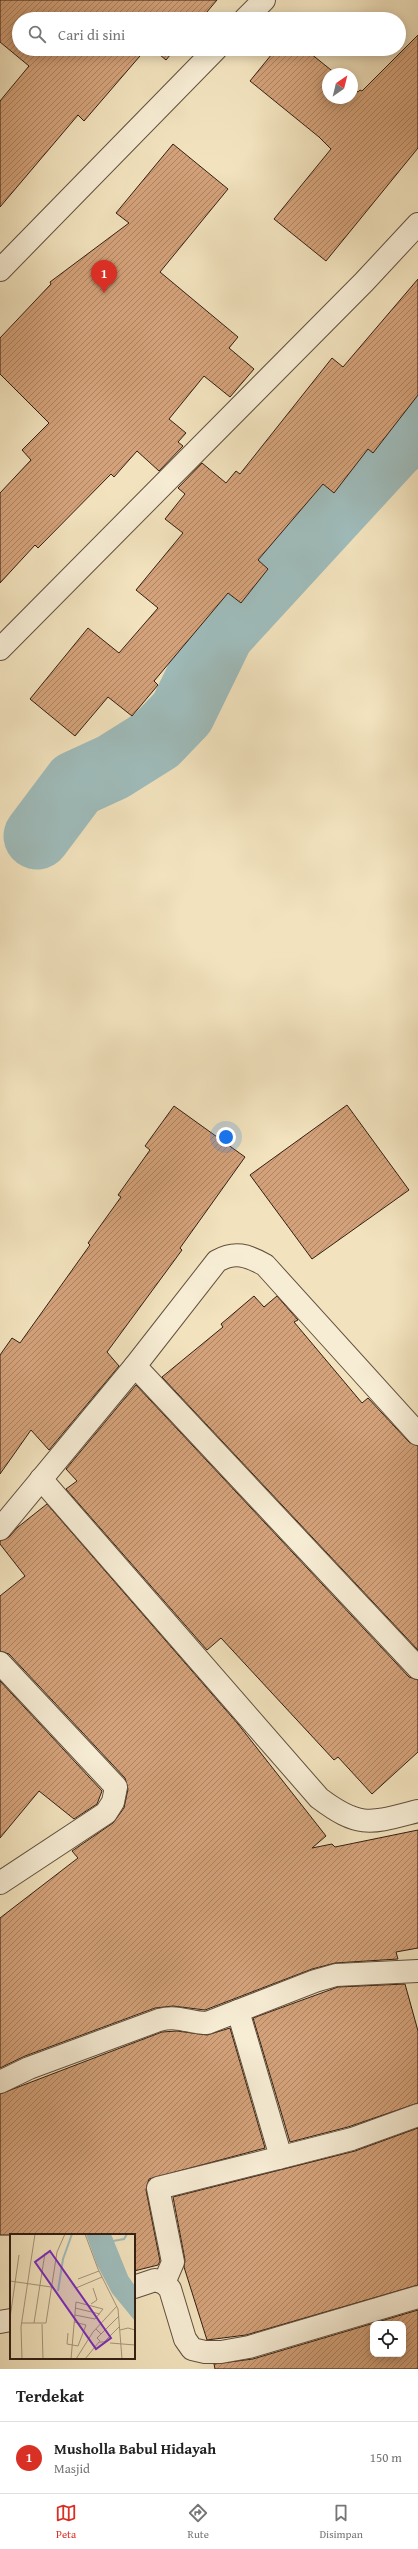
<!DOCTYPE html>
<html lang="id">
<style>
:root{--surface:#fff;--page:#f6f6f6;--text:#222;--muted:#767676;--line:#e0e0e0;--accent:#d93025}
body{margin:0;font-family:"Gentium Book Plus",serif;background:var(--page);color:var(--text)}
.controls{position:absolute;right:12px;bottom:12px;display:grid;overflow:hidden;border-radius:8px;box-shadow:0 2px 10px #0003}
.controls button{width:36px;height:36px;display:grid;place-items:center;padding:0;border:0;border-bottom:1px solid var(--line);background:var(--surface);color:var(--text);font:20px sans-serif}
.compass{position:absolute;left:322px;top:68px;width:36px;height:36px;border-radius:50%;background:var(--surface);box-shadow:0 2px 10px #0003;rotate:35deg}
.you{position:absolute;left:226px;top:1137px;width:14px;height:14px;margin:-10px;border:3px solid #fff;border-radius:50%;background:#1a73e8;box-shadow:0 0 0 6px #1a73e833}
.badge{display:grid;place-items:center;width:26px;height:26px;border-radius:50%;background:var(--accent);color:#fff;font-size:13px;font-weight:700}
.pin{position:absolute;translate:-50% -33px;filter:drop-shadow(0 1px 2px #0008)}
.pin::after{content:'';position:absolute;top:21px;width:14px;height:12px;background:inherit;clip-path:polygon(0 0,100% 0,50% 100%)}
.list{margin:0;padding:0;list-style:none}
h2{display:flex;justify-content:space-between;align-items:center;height:52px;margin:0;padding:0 16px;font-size:17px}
h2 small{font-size:13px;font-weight:400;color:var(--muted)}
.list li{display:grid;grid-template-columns:26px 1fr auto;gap:12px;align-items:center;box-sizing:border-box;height:72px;padding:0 16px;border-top:1px solid var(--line)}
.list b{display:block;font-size:15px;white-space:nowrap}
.list p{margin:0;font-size:13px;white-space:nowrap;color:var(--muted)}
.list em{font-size:13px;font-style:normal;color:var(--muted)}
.icon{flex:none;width:22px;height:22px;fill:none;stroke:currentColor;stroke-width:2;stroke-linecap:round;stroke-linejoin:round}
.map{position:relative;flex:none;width:418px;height:2369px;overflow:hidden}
.search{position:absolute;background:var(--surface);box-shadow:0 2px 10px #0003;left:12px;right:12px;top:12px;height:44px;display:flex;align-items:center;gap:10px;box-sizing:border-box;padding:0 14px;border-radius:22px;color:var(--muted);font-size:15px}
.sheet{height:124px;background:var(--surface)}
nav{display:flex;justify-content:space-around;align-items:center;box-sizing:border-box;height:56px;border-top:1px solid var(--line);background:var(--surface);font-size:11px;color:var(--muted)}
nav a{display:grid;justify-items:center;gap:2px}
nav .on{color:var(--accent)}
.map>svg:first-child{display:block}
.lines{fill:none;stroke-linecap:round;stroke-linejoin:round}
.river{stroke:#9fbcbb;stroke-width:67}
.building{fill:url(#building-hatch);stroke:#321f14;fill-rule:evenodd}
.minor-casing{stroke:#62503e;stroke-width:24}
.minor{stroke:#f7edd5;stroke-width:22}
.inset-river{fill:none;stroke:#9fbcbb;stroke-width:2}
.inset-road{fill:none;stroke:#a5957a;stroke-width:1}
.view{fill:#7b2cbf;fill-opacity:0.15;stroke:#7b2cbf;stroke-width:2}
.inset-edge{fill:none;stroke:#321f14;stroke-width:2}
</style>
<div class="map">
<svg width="418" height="2369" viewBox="0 0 418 2369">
<defs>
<pattern id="building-hatch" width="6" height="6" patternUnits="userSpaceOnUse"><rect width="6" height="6" fill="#d4a27a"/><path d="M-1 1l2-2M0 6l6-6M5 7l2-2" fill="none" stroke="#ad8363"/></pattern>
</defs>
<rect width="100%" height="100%" fill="#f2e3be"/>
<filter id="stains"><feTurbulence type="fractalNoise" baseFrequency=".005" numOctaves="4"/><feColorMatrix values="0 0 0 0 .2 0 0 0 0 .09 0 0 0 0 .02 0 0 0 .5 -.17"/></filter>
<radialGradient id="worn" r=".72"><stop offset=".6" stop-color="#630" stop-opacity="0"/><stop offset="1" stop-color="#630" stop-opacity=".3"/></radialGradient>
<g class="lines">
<path class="river" d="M37 836 76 784 113 767 156 740 182 713 221 633 391 448 418 424"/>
</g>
<g class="building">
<path d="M0 0H217L201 19H19V49H146L84 121 78 115 0 207V101L29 66 0 42Z"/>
<path d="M418 35V148L326 261 274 219 331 149 319 137 250 81 276 49H305L336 74H328V98H352V87L358 92 360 90 362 91Z"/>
<path d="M153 49H175L166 60Z"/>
<path d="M173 144 228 189 160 272 238 337 229 348 254 369 230 397 204 376 169 419 186 433 178 442 183 446 159 471 137 451 114 477 111 474 38 548 35 545 0 583V493L31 460 22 450 49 423 0 374V338L51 284 50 282 129 223 116 213Z"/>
<path d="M418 279V395L373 453 368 449 334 493 323 484 258 560 268 569 241 603 228 593 154 681 158 685 132 716 108 697 75 736 30 699 88 628 119 653 158 608 136 590 183 533 165 519 185 494 178 488 202 463 226 483 236 471 240 474 332 358 343 367Z"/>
<path d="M347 1105 409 1190 312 1259 250 1175Z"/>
<path d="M174 1106 245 1157 180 1248 182 1250 107 1352 119 1366 49 1450 31 1430 0 1474V1355L12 1338 20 1343 90 1245 88 1243 121 1197 118 1195 150 1150 145 1146Z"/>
<path d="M254 1296 264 1307 277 1296 298 1320 294 1322 362 1403 368 1398 409 1442 418 1446V1650L162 1377 223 1327 221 1324Z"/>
<path d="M136 1385 409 1677 418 1680V1752L372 1794 338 1757 334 1760 221 1638 207 1650 66 1489 77 1481 66 1469Z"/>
<path d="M47 1504 238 1724 326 1836 312 1848 332 1844 335 1847 418 1830V1948L396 1952 398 1959 335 1963 312 1969 205 2010 173 2006 155 2008 25 2056 0 2068V1918L78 1858 72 1851 113 1823 124 1808 128 1789 125 1778 9 1654 0 1651V1596L25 1576 0 1544V1541L9 1537 18 1527Z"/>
<path d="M0 1681 102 1791 97 1804 74 1819 39 1791 0 1838Z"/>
<path d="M405 1984 418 2031V2103L348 2127 290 2142 253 2018 338 1987Z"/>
<path d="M230 2028 265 2148 149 2179 146 2190 160 2261 158 2265 134 2271V2235H0V2094L162 2032 177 2031 207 2035Z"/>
<path d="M418 2128V2285L246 2335 207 2340 184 2267 185 2260 173 2197 355 2151Z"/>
<path d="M418 2310V2369H215L214 2364 253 2359ZM373 2324H403V2354H373Z"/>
</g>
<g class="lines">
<g class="minor-casing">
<g id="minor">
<path d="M245 19 264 0"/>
<path d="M0 270 216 49"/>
<path d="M0 649 364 282 418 224"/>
<path d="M135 1366 418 1668"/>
<path d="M41 1479 319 1798C360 1829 371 1823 418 1811"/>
<path d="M0 1529 135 1366 217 1261C235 1251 247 1255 265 1265L418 1434"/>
<path d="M0 1663 116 1787 113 1802 106 1813 0 1883"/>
<path d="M0 2082 29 2068 159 2020C179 2015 189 2023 207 2023L315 1981 336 1975 418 1971"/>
<path d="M278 2158 352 2139 418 2115"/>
<path d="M164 2283 173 2262 158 2188 278 2158 280 2154 238 2011"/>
<path d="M134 2287 155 2280 164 2283 170 2289 185 2339 192 2349 205 2352H221L249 2347 418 2297"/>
<path d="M0 2322 11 2320"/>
</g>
</g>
<use href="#minor" class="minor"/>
</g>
<g transform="translate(10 2234)">
<rect width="125" height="125" fill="#f2e3be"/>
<path d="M76 0H101L118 42 125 52V87L102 59 87 31Z" fill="#9fbcbb"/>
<path class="inset-river" d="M103 7 114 5 117 0M48 57 53 25 62 0"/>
<path class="inset-road" d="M75 0 88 35 108 75 112 125M68 45 89 37M0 47 41 53M66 54 92 43M81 70 87 66 83 54M65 74 90 80M0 84 9 21M12 89H36L47 18 55 0M24 89 35 19M32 90 33 125M86 95 91 100 87 104 90 107M110 96 118 94 125 96M58 99 57 110 68 112 76 91 64 88M91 100 109 82M100 109 125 111M12 125 11 93 25 0M61 125 66 68 93 75 85 85 65 81M66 125 83 98 107 72M75 125 89 108H94L110 92"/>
<path class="view" d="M40 17 101 104 86 115 25 28Z"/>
<rect width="125" height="125" class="inset-edge"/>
</g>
<rect width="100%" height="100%" filter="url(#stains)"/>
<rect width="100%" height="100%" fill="url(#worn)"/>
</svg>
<div class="controls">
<button><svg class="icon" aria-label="locate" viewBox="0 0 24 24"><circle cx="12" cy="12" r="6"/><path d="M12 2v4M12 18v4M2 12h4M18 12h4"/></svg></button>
</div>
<svg class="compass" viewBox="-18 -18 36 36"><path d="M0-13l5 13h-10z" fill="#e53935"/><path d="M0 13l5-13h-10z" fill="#767676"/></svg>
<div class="you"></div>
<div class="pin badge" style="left:104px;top:293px">1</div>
<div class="search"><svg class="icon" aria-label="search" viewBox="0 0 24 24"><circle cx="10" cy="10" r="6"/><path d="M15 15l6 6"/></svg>Cari di sini</div>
</div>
<section class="sheet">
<h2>Terdekat<small></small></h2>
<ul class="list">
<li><span class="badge">1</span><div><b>Musholla Babul Hidayah</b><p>Masjid</p></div><em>150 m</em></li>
</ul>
</section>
<nav>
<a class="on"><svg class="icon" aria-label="map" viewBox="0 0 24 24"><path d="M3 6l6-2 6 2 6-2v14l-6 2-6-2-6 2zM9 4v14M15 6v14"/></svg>Peta</a>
<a><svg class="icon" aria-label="directions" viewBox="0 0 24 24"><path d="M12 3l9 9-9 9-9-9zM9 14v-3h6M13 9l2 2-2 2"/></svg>Rute</a>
<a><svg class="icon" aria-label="saved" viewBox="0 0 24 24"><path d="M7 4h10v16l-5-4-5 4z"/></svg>Disimpan</a>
</nav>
